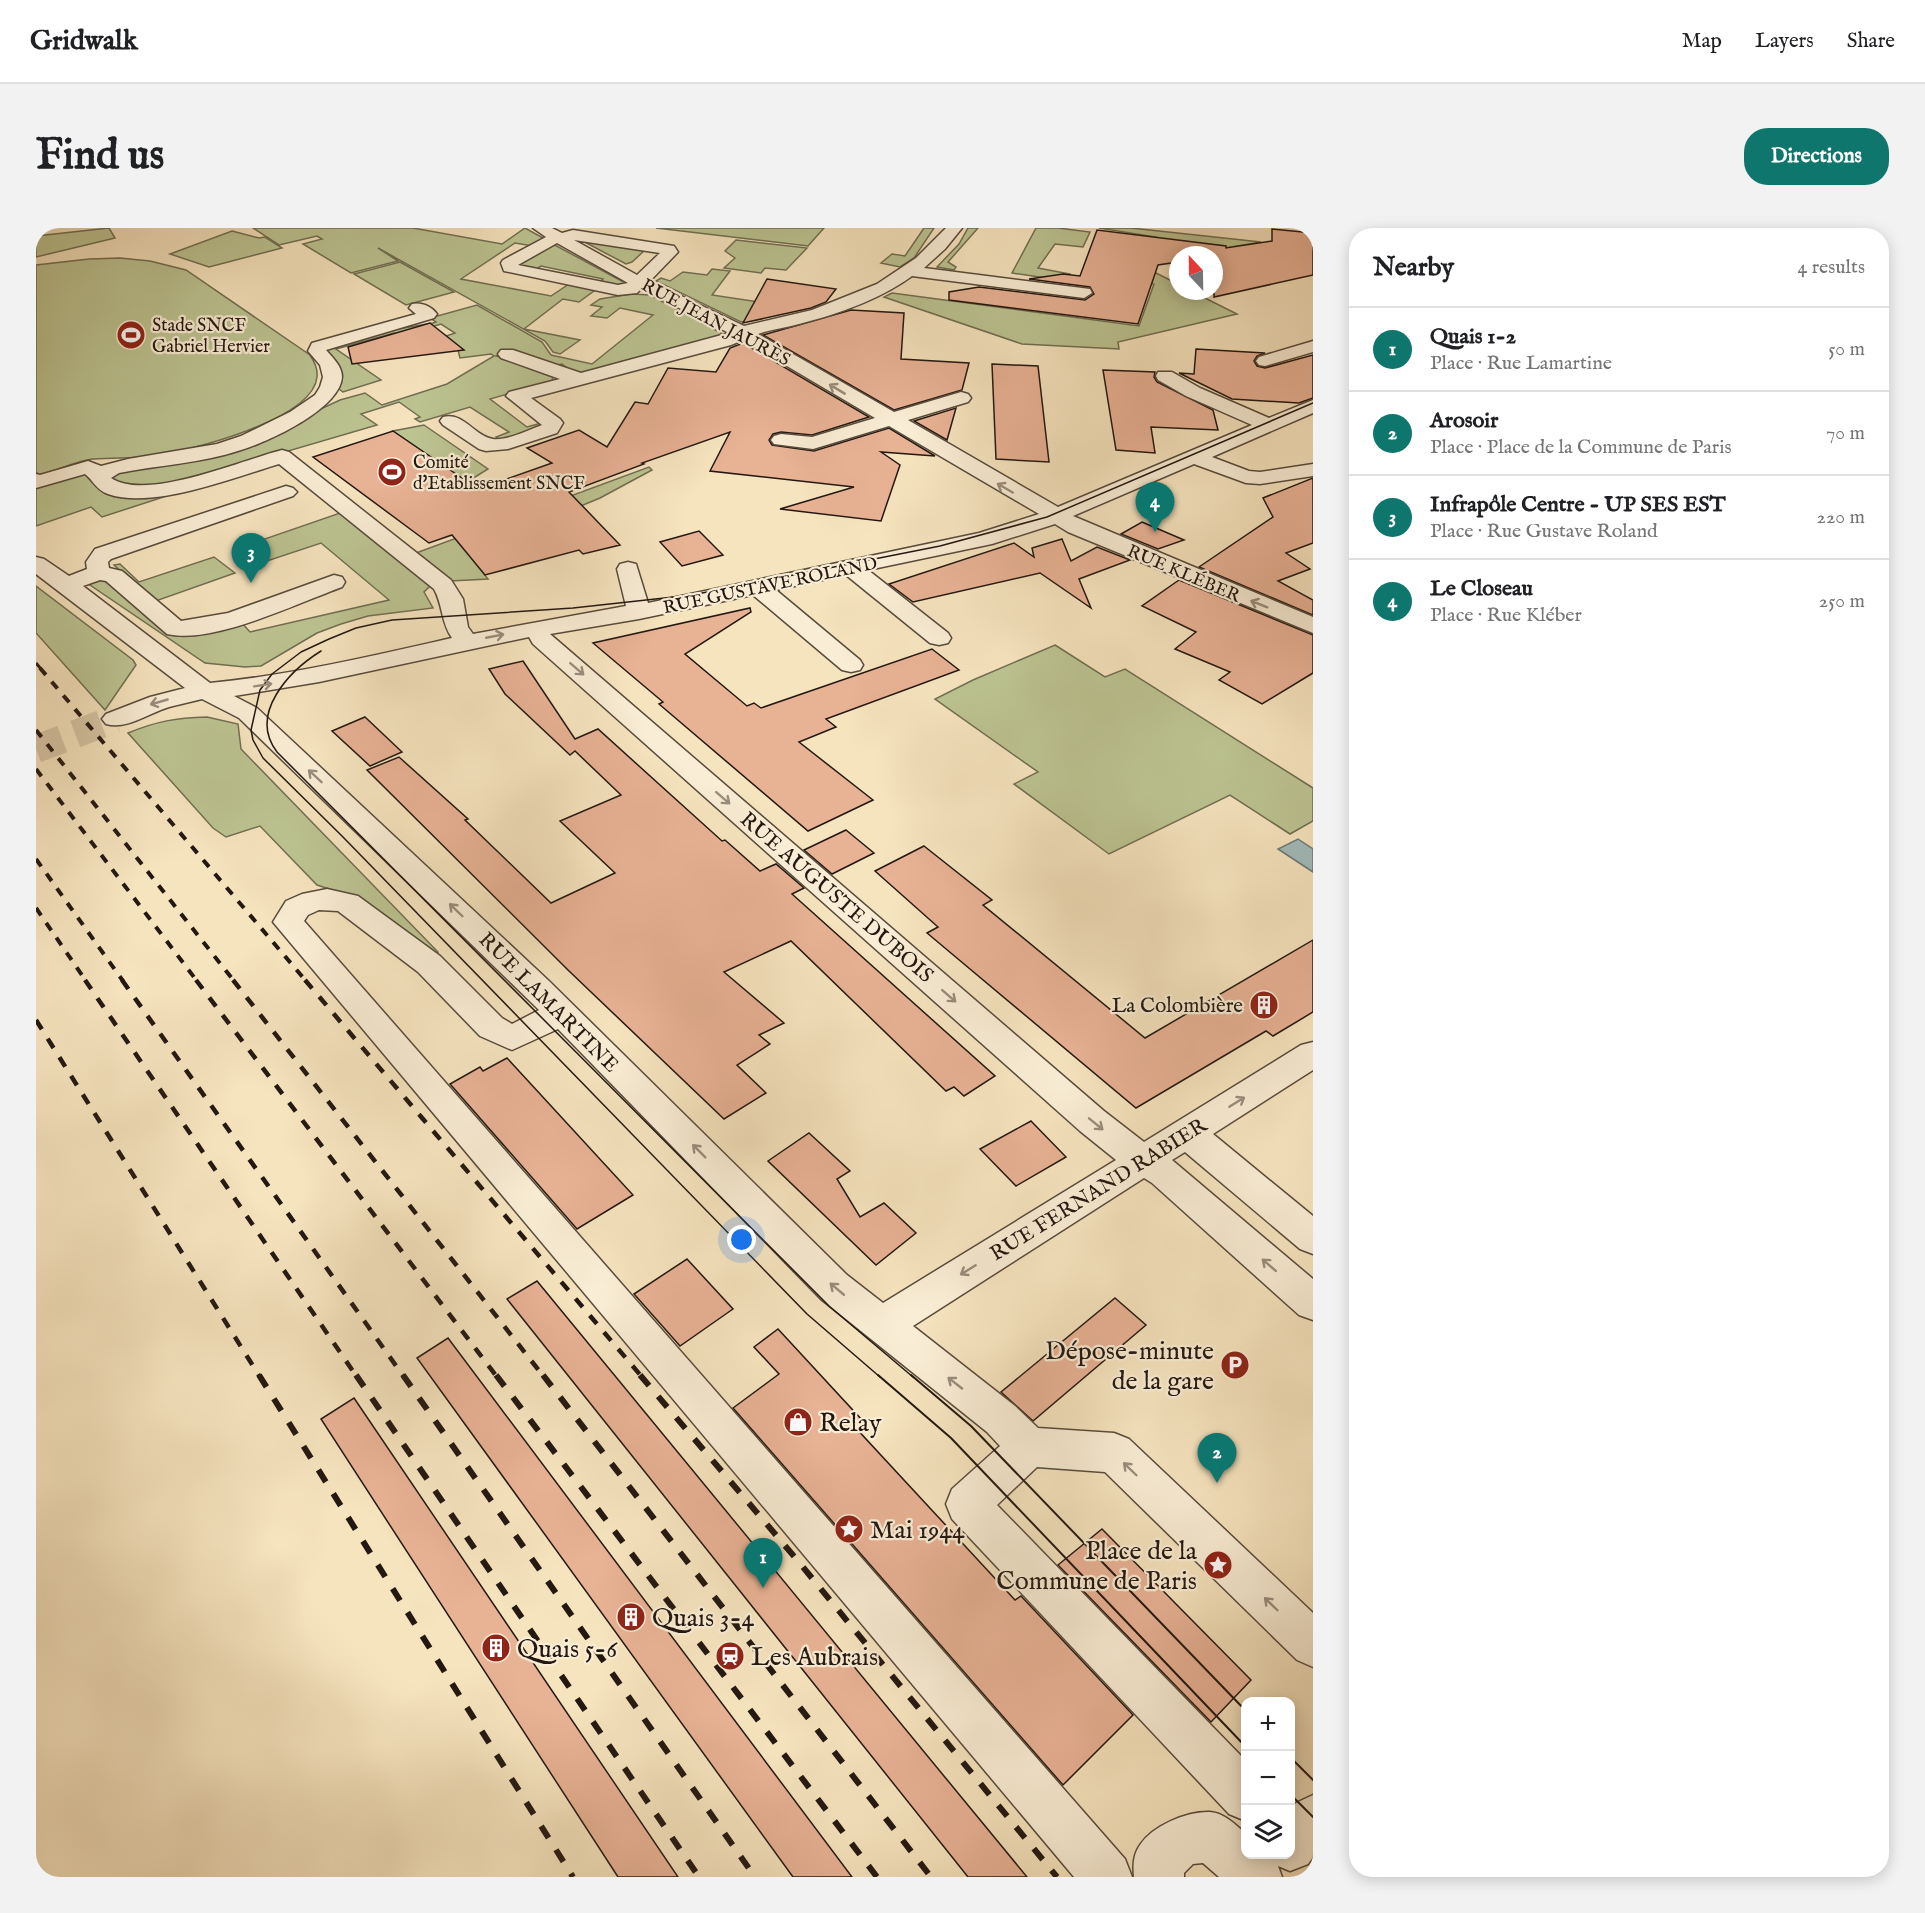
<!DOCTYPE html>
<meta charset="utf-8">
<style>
:root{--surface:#fff;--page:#f2f2f2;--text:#202124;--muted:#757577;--line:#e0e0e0;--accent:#0f766e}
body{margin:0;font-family:"IM FELL English",serif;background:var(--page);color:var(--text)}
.controls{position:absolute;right:18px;bottom:18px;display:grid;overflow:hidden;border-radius:12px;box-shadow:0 3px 15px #0003}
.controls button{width:54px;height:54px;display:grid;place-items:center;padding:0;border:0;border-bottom:2px solid var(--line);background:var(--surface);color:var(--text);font:30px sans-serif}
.compass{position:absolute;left:1133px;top:18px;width:54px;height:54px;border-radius:50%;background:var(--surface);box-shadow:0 3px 15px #0003;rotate:338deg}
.you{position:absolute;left:706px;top:1012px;width:21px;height:21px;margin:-15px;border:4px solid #fff;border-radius:50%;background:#1a73e8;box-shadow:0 0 0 9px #1a73e833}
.badge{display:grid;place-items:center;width:39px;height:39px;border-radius:50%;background:var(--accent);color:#fff;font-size:20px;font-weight:700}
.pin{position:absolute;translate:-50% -50px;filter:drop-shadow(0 2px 3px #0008)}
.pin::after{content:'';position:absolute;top:32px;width:21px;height:18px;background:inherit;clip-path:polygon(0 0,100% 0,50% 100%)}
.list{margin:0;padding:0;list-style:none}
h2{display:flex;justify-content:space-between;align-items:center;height:78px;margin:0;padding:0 24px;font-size:26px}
h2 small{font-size:20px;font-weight:400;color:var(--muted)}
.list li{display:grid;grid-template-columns:39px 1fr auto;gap:18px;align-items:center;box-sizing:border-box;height:84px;padding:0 24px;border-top:2px solid var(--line)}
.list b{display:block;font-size:22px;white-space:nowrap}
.list p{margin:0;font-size:20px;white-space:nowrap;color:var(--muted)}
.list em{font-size:20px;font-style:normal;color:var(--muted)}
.icon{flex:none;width:33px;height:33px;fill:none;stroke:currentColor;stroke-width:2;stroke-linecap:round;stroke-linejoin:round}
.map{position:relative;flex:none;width:1277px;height:1649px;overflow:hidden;border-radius:24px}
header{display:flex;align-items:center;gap:36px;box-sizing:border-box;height:84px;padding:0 30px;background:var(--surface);border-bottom:2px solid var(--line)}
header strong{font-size:28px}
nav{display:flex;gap:33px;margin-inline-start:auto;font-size:21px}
.intro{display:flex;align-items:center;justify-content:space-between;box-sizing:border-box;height:144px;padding:0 36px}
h1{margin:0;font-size:42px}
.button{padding:15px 27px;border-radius:24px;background:var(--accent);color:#fff;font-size:21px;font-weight:700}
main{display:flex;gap:36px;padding:0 36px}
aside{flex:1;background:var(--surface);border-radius:24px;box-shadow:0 3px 15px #0003}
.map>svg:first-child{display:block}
.green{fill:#bcc492;stroke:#706e52;stroke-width:1.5}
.water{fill:#a2bcbd;stroke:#6f7a78;stroke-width:1.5}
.building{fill:#e8b295;stroke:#231811;stroke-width:1.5}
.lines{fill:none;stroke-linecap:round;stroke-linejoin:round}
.minor-tunnel{stroke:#d6c5a5;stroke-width:28;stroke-dasharray:28 14;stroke-linecap:butt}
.minor-casing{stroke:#584b3c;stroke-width:3}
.minor{fill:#f9edd5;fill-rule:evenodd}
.tram-far1{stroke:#231811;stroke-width:1.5}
.tram{stroke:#231811;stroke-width:2}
.rail-far3{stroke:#231811;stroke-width:3;stroke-dasharray:7 7;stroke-linecap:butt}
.rail-far2{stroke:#231811;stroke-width:4;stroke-dasharray:9 9;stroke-linecap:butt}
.rail-far1{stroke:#231811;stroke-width:4.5;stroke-dasharray:11 11;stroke-linecap:butt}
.rail{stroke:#231811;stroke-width:6;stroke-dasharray:14 14;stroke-linecap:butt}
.oneway{stroke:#998d7d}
.labels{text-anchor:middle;stroke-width:4.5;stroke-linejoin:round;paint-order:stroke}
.far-street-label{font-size:18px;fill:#231811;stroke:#f9edd5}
.far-poi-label{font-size:18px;fill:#231811;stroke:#f9edd5;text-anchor:start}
.street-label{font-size:21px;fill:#231811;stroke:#f9edd5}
.poi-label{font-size:21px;fill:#231811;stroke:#f9edd5;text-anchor:end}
.near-poi-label{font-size:26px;fill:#231811;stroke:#f9edd5;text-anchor:start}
</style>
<header>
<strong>Gridwalk</strong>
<nav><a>Map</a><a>Layers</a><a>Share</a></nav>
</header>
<div class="intro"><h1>Find us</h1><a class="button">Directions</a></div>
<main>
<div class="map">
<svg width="1277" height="1649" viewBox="0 0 1277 1649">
<rect width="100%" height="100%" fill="#f6e4bf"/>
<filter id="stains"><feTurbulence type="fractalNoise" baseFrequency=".00333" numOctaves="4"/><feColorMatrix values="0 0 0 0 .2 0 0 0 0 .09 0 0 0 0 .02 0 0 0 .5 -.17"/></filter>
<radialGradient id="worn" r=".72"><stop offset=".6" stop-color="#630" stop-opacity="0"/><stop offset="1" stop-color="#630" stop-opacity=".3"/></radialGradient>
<g class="green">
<path d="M73 0 79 10 0 29V8Z"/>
<path d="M217 0H377L466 16 489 0 509 11 497 18 479 15 425 51 515 68 533 56 562 60 543 74 527 71 488 101 544 112 524 126 517 124 509 113 342 20 362 33 315 45 267 16 286 11 281 8 243 17Z"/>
<path d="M620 0H788L772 18Z"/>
<path d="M888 0H898L878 30 864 39 845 35 856 26 869 28Z"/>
<path d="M932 0H942L912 34 920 39 918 42 901 39 923 16Z"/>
<path d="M1000 0H1022L1054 4 1047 19 1019 16 1002 40 1034 46 1030 53 976 45Z"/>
<path d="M1063 0H1095L1225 14 1100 35 1142 56V63H1155L1201 86 1082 114 1083 121 986 116 848 69 856 65 1103 98 1118 56 1076 50 1117 19 1120 9Z"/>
<path d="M196 3 223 10 229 9 246 20 173 39 134 26Z"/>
<path d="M543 11 609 22 596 34 590 36Z"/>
<path d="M700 12 771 20 750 42 729 40 725 45 688 40 699 30 689 23Z"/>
<path d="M515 15 595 58 562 56 567 51 505 38 497 43 476 38Z"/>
<path d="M84 30 114 33 150 42 274 127C278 133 282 141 281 149 277 192 153 223 117 228 97 231 77 229 57 231 40 233 21 242 4 248L0 244V37L53 31Z"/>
<path d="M364 34 418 64 370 77 318 46Z"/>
<path d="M676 41 694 43 676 67 729 75 724 91 705 94 620 53 625 50 634 53 647 44 671 47Z"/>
<path d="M595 66 614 67 685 105V109L545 147 539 146 526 136 517 138 474 124 460 128 483 134 517 149 516 153 454 171 491 199 505 195 508 198 463 212 460 209 473 204 434 179 384 194 379 191 384 189 363 174 325 186 341 197 133 258 109 262 71 254 79 241 203 219 304 172 329 165 346 177 411 156 458 128 455 126 424 130 421 118 410 108 419 105 405 96 364 108 358 105 300 121 345 152 307 164 299 158 288 120 356 102 397 95 400 94 394 90 441 77 506 114 515 127 556 136 617 87 584 80 571 90 555 88 566 79 555 77 564 71Z"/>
<path d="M388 197 452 241 431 254 357 203Z"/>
<path d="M613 239 616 242 564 270 499 297 425 317 452 351 414 353 380 325Z"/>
<path d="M51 245 66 262 152 261 66 289 55 279 0 298V257Z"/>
<path d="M304 285 394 358 388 364 397 380 332 388 305 396 281 405 225 438 209 439 169 435 51 355 65 350 136 406 206 395 214 404 353 372 285 315 222 336 203 320Z"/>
<path d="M178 329 199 345 117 374 78 337 84 336 103 354Z"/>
<path d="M0 358 97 432 100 437 69 482 0 405Z"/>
<path d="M1019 417 1069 449 1089 441 1277 560V593L1254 606 1194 567 1073 626 978 556 1002 544 899 471 937 452Z"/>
<path d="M171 489 202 496 205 521 402 724 398 731 318 669 281 657 224 598 190 609 177 600 92 505C121 493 140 490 171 489Z"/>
</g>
<path class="water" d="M1262 611 1277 621V644L1242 621Z"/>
<g class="building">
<path d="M1236 1 1277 5V47L1178 69V27H1142V34L1122 37 1102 96 913 72V64L943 59 1049 72 1058 66 1054 59 993 51 1027 46 1044 48 1061 2 1190 18V20L1236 13Z"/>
<path d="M731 51 800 61 790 74 775 80 707 95Z"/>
<path d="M815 82 868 85 865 131 933 135 926 162 858 182 727 107Z"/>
<path d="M394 95 428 122 316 136 312 119Z"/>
<path d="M707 115 833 189 776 207 745 204 737 206 733 212 736 217 778 223 853 200 899 228 845 224 864 237 845 293 744 281 818 259 674 243 694 204 606 235 608 236 533 264 584 317 547 326 543 322 449 347 416 307 393 315 277 229 357 203 442 261 516 235 491 220 543 202 571 219 599 174 612 176 632 140 680 144 694 120Z"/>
<path d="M1160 121 1229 125 1221 128 1218 133 1221 138 1229 140 1277 127V170L1263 175 1196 171 1143 145 1158 146Z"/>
<path d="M956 136 1002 138 1013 234 960 231Z"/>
<path d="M1067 142 1119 144 1118 149 1121 154 1177 182 1182 202 1115 199 1119 225 1080 222Z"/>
<path d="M920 180 911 212 878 193Z"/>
<path d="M1277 250V315L1250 325 1274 341 1242 353 1277 372V387L1163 339 1237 289 1227 270Z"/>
<path d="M1106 294 1148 312 1122 321 1085 306Z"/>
<path d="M663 303 687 327 646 338 624 314Z"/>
<path d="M1026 311 1035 333 1061 319 1094 332 1043 351 1055 380 1004 345 877 374 853 356 978 315 998 329 996 320Z"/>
<path d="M1143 352 1277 407V445L1226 476 1183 452 1194 444 1139 421 1160 404 1106 378Z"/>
<path d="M714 380 715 384 649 426 711 478 718 475 725 480 896 421 923 442 790 491 800 499 763 514 837 572 772 603 623 476 627 474 557 415Z"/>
<path d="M487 433 539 511 562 501 686 613 689 612 724 643 740 636 768 660 756 666 959 848 928 868 918 859 910 863 755 713 688 744 748 795 723 807 734 816 701 837 730 865 688 891 533 743 331 542 363 529 432 591 429 592 515 675 579 645 524 593 585 567 539 523 534 527 469 466 453 441Z"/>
<path d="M329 489 366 524 334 538 296 503Z"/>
<path d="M810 602 838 625 796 646 768 622Z"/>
<path d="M888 618 956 672 947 677 1109 810 1277 712V784L1237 808 1230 803 1100 880 891 705 902 699 839 643Z"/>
<path d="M471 830 597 967 541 1001 414 856 444 839 447 843Z"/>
<path d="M995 893 1030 929 980 958 944 921Z"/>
<path d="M773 905 814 943 801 951 824 989 848 975 880 1005 840 1037 732 933Z"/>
<path d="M651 1031 697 1081 644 1118 598 1066Z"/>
<path d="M501 1053 991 1649H932L471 1071Z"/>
<path d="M1079 1070 1110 1097 997 1193 965 1164Z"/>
<path d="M742 1101 826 1192 818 1198 979 1372 985 1368 1097 1487 1027 1557 697 1180 743 1146 718 1119Z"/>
<path d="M412 1110 816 1649H757L381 1130Z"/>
<path d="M318 1170 642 1649H582L285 1191Z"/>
<path d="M1066 1301 1215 1452 1175 1494 1022 1337Z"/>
</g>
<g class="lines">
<path class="minor-tunnel" d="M0 521 79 491"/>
<g class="minor-casing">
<g id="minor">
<path d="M497 0H516L526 5 537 2 638 18 642 24 614 53 708 98 776 82 841 56 880 30 910 0H926L909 21 888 40 1054 61 1056 65 1048 70 876 48C843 72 802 86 763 96 750 100 735 101 722 106L858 184 925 164 932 166 935 170 932 174 872 192 1022 279 1216 197 1150 168 1122 152 1120 148 1122 144H1136L1164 160 1233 190 1277 172V185L1176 229 1213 243 1224 244 1277 236V248L1224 256 1210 255 1158 236 1037 288 1277 389V405L1032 304 1019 296 956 316 832 342 912 405 915 410 912 415 903 417 894 415 810 347 740 362 824 432 827 437 824 442 815 444 806 442 717 367 603 391 514 406 1068 883 1108 914 1265 817 1277 814V842L1177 906 1277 988V1026L1264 1021 1149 924 1136 932 1277 1051V1092L1263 1087 1116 955 1108 950 877 1098 979 1178 1002 1200 1078 1205 1093 1211 1277 1385V1439L1261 1432 1069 1244 1001 1239 961 1277 1210 1533V1593L1193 1586 916 1291 910 1276 916 1261 964 1218 951 1204 785 1071 522 801 476 822 444 808 382 744 302 683 283 682 272 687 268 693 1089 1631 1096 1649H1038L237 694 250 673 266 666 291 661 322 668 404 728 466 790 476 796 503 782 203 490 166 471C155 474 144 476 133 479 113 485 91 502 70 496L66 491 70 486 114 469 149 460 0 346V329L8 331 33 348 51 341 50 334 59 321 250 258 257 260 261 264 257 268 75 331 72 334 73 340 86 343 145 393 192 385 298 347 306 349 309 354 306 359C262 375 176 417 131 406L70 353 64 352 47 358 174 455C256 447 336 428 416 410 405 395 407 377 398 361L243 236C199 249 117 282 72 266 60 262 57 252 49 246L0 260V246L4 247 52 233 65 238 92 231 181 216 205 208 254 184 279 167 284 159 287 149 284 137 272 123 276 115 380 86 373 80 376 76C385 74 395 78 401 86L398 90 290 122C297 130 306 138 306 149 304 181 232 214 205 222 166 235 124 237 83 245L75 250C110 274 206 232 246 222L253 224 415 352 427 371 432 399 437 406 590 378 581 341 584 336 592 334 600 336 612 375 943 305 1003 286 853 198 777 221 738 216 735 212 738 208 745 206 776 209 839 190 707 112 695 117 495 170 524 191 527 195 521 205 472 221 450 223 443 221 407 197 404 193 407 189C428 184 438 208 457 211 471 213 492 202 506 197L470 168 473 164 524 151 465 130 462 126 465 122H477L545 145 693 105 605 61 601 65 582 67 468 43 465 35 467 32 510 9ZM538 12 624 25 601 47ZM521 15 585 51 592 55 582 57 482 37ZM493 409 497 416 1044 903 1080 932 847 1075 811 1047 513 753 221 480 198 468 283 454Z"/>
<path d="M1277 113V124L1229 138 1223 137 1220 133 1223 129Z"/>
<path d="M1277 1567V1629L1272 1636 1254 1643 1242 1638 1246 1649H1183L1167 1635 1157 1636 1148 1645V1649H1098C1097 1638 1097 1627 1104 1617 1116 1598 1151 1583 1174 1584 1188 1585 1200 1597 1210 1606V1626H1254V1580L1260 1575Z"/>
</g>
</g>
<use href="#minor" class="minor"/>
<g class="tram-far1">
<path d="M285 423C253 443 212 486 241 524L793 1078 877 1149"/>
<path d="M844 1149 771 1086 306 608 227 530 217 512 215 502 224 462 236 446 265 424 293 411 320 400 356 392 537 380 656 367 904 318 1011 289 1277 175"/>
</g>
<g class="tram">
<path d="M842 1147 915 1210 1210 1519"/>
<path d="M875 1147 935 1198 1210 1483"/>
<path d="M1254 1529 1277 1552"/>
<path d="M1254 1566 1277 1589"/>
</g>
<path class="rail-far3" d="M0 435 5 441"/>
<g class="rail-far2">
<path d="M4 440 270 753"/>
<path d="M0 502 198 753"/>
<path d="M0 541 161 753"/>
<path d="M0 631 87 753"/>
<path d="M0 680 50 753"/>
</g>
<g class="rail-far1">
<path d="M49 752 321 1149"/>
<path d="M86 752 368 1149"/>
<path d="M160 752 461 1149"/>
<path d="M197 752 508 1149"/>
<path d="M269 752 606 1149"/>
<path d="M0 792 224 1149"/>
</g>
<g class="rail">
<path d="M223 1147 537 1649"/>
<path d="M320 1147 663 1649"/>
<path d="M367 1147 719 1649"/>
<path d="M460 1147 841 1649"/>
<path d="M507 1147 895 1649"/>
<path d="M604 1147 762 1333 1021 1649"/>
</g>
</g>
<defs><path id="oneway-shaft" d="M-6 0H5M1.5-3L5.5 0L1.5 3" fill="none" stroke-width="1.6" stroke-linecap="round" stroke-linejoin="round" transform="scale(1.5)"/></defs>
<g class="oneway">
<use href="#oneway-shaft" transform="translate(801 161) rotate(-149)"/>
<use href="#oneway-shaft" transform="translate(969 260) rotate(-150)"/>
<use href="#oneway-shaft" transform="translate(1223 376) rotate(-158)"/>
<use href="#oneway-shaft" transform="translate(459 408) rotate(-11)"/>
<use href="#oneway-shaft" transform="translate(541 441) rotate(41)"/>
<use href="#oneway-shaft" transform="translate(227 457) rotate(-9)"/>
<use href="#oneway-shaft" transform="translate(123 474) rotate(164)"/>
<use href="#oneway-shaft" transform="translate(279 548) rotate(-137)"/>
<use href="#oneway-shaft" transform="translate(687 570) rotate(41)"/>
<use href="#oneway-shaft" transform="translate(420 682) rotate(-136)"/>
<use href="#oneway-shaft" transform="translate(913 768) rotate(41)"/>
<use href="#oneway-shaft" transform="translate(1201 874) rotate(-32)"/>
<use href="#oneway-shaft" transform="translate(1060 896) rotate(39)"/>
<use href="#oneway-shaft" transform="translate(663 923) rotate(-135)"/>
<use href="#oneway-shaft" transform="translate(1233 1037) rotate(-139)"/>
<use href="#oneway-shaft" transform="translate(932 1042) rotate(148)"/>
<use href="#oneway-shaft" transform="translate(801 1061) rotate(-140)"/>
<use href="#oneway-shaft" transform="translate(919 1155) rotate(-142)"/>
<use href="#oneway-shaft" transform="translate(1094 1241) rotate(-136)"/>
<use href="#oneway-shaft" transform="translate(1235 1376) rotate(-136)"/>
</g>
<defs>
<g id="stadium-disc" transform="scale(1.5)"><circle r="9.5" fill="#8f2418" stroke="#f9edd5"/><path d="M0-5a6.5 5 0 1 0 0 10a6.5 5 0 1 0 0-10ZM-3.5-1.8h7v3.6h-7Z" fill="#fff"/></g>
<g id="building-disc" transform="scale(1.5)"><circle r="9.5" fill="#8f2418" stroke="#f9edd5"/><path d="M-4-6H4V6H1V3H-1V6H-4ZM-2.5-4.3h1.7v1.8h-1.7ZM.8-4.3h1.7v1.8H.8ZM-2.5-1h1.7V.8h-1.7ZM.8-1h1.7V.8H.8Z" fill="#fff"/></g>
<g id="parking-disc" transform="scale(1.5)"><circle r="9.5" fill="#8f2418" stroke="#f9edd5"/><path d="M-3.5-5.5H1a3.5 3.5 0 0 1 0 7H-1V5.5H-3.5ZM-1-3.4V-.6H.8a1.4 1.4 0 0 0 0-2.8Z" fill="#fff"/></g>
<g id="shop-disc" transform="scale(1.5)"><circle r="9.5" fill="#8f2418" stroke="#f9edd5"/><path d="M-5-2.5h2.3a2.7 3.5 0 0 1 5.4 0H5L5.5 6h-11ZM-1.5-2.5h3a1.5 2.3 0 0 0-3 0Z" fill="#fff"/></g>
<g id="sight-disc" transform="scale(1.5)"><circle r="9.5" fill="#8f2418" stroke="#f9edd5"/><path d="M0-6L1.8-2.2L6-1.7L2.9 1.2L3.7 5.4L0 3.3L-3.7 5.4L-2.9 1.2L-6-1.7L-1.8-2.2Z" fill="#fff"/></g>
<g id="station-disc" transform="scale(1.5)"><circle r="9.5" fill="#8f2418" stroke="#f9edd5"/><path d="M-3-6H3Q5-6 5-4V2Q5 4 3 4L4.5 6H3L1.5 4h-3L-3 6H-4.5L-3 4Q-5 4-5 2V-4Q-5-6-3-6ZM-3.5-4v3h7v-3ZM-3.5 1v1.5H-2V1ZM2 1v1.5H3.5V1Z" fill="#fff"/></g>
</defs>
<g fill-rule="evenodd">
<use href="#stadium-disc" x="95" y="107"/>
<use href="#stadium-disc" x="356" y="244"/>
<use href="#building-disc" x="1228" y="777"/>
<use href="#parking-disc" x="1199" y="1137"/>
<use href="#shop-disc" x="762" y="1194"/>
<use href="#sight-disc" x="813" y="1301"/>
<use href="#sight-disc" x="1182" y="1337"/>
<use href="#building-disc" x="595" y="1389"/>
<use href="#building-disc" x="460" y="1420"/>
<use href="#station-disc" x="694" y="1428"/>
</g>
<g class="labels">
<g class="far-street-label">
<text transform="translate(680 94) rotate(28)" y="6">RUE JEAN JAURÈS</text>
<text transform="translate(1148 345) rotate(23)" y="6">RUE KLÉBER</text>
<text transform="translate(734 357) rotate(-12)" y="6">RUE GUSTAVE ROLAND</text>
</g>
<g class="far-poi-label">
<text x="116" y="103">Stade SNCF<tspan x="116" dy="21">Gabriel Hervier</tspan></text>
<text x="377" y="240">Comité<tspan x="377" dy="21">d'Etablissement SNCF</tspan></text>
</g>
<g class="street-label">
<text transform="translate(801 669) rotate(41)" y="7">RUE AUGUSTE DUBOIS</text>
<text transform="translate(513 774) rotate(45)" y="7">RUE LAMARTINE</text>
<text transform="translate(1062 961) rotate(-32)" y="7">RUE FERNAND RABIER</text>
</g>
<g class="poi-label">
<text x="1207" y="784">La Colombière</text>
</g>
<g class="near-poi-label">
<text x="1178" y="1131" text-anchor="end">Dépose-minute<tspan x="1178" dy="30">de la gare</tspan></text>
<text x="783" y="1203">Relay</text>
<text x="834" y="1310">Mai 1944</text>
<text x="1161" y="1331" text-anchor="end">Place de la<tspan x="1161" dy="30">Commune de Paris</tspan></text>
<text x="616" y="1398">Quais 3-4</text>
<text x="481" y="1429">Quais 5-6</text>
<text x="715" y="1437">Les Aubrais</text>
</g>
</g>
<rect width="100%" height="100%" filter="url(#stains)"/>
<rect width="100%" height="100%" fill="url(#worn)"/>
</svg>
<div class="controls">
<button>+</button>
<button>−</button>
<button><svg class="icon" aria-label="layers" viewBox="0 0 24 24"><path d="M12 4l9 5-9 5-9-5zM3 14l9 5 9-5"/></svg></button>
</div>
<svg class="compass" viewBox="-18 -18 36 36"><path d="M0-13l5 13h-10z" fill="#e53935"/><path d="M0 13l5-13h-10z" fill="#757577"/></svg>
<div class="you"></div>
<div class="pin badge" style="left:727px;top:1360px">1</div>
<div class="pin badge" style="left:1181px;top:1255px">2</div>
<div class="pin badge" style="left:215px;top:355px">3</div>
<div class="pin badge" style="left:1119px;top:304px">4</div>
</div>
<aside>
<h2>Nearby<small>4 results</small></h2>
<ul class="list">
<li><span class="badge">1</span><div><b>Quais 1-2</b><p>Place · Rue Lamartine</p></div><em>50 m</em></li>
<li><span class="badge">2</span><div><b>Arosoir</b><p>Place · Place de la Commune de Paris</p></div><em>70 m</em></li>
<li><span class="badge">3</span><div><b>Infrapôle Centre - UP SES EST</b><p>Place · Rue Gustave Roland</p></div><em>220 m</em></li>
<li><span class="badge">4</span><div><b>Le Closeau</b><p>Place · Rue Kléber</p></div><em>250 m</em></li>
</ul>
</aside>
</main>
